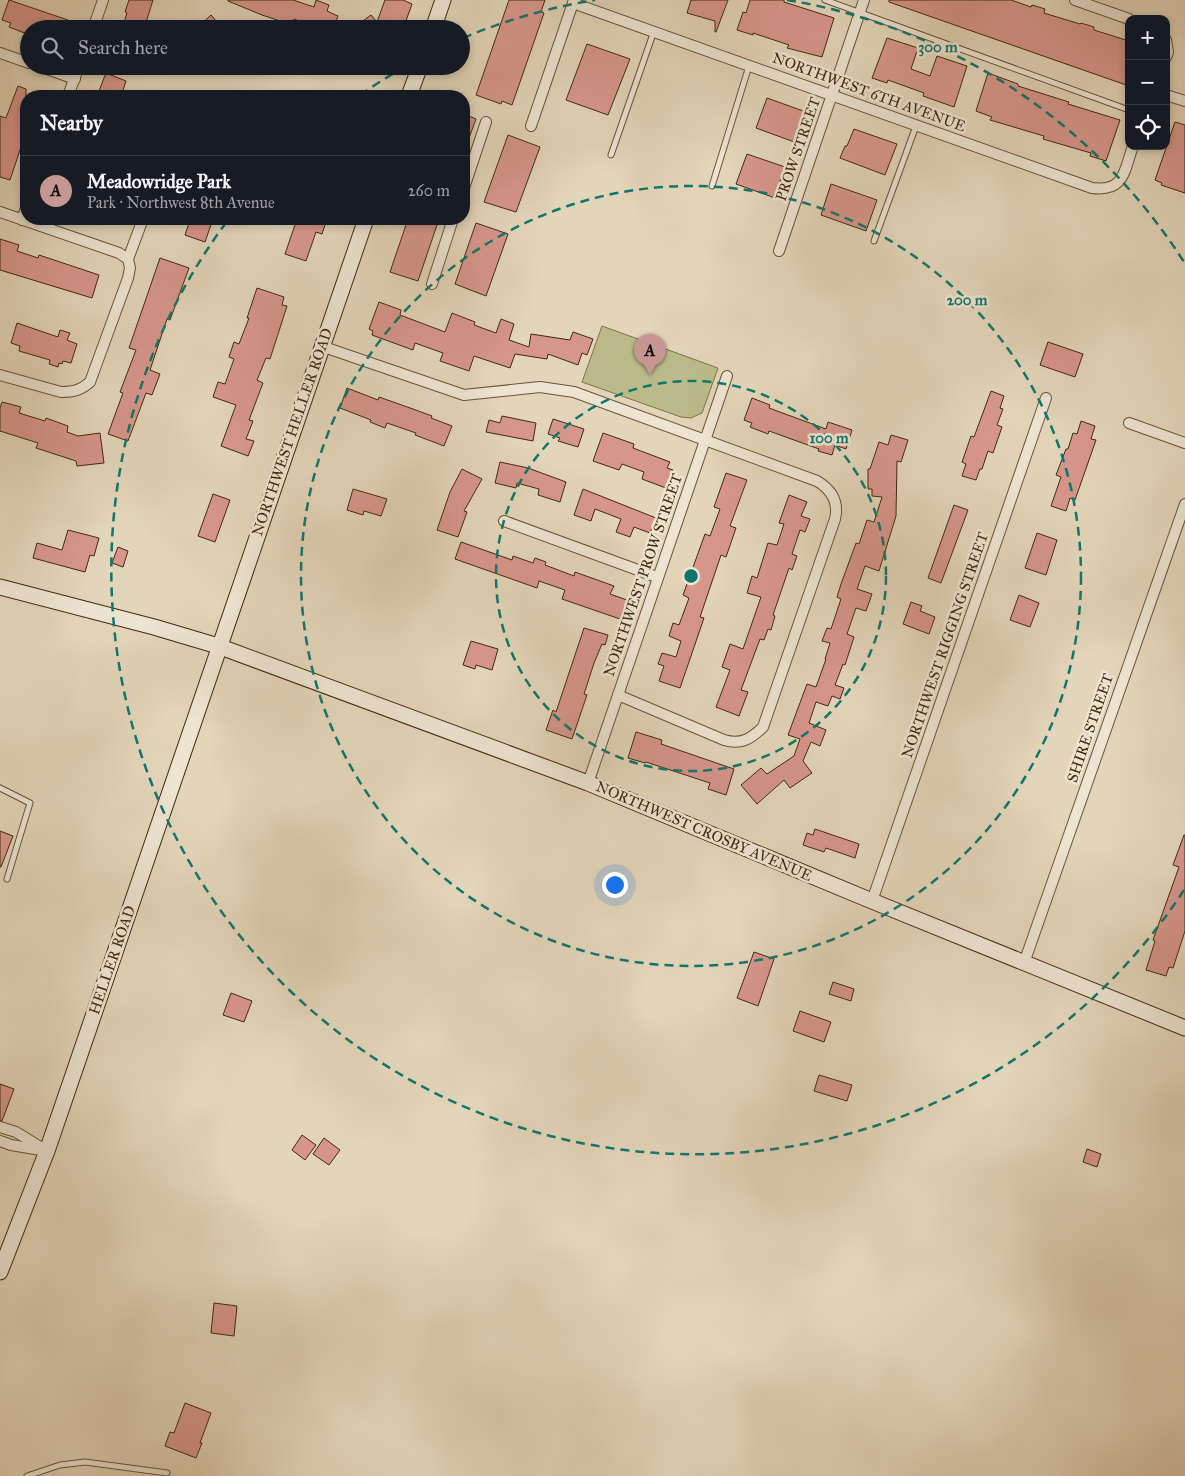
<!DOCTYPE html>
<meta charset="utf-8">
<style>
:root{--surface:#171b24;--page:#242831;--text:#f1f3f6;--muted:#9ea1a6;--line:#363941;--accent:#c59692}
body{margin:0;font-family:"IM FELL Great Primer",serif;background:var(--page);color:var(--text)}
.controls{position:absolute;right:15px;top:15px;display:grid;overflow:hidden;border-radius:10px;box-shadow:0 2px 8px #0003}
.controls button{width:45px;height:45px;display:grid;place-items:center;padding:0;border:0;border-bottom:1px solid var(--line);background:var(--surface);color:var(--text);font:25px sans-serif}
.you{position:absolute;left:614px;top:884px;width:18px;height:18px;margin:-12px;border:4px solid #fff;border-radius:50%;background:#1a73e8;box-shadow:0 0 0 8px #1a73e833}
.badge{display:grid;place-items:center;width:32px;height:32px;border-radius:50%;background:var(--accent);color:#111;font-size:16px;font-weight:700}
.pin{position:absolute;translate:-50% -41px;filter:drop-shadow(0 1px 2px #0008)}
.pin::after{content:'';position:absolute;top:26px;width:18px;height:15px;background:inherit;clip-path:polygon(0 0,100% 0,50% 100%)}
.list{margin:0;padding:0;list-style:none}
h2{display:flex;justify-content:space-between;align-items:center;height:65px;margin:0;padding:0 20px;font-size:21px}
h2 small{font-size:16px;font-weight:400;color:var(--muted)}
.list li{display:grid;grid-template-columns:32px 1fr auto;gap:15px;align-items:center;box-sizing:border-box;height:70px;padding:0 20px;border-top:1px solid var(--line)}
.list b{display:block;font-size:19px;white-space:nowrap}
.list p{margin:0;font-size:16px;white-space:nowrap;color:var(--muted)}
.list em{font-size:16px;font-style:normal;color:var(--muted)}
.icon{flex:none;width:28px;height:28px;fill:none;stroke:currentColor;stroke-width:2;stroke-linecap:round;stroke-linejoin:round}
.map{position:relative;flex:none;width:1185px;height:1476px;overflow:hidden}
.search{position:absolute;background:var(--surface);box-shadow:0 2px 8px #0003;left:20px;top:20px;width:450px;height:55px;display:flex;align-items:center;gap:12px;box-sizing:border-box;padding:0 18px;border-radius:28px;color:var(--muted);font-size:19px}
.panel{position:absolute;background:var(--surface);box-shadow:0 2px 8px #0003;left:20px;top:90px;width:450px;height:135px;border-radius:20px}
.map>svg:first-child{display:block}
.green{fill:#bbbb8a;stroke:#7e724a}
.building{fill:#d7968b;stroke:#40290b}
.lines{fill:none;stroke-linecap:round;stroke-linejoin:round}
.lane-casing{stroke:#695436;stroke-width:7}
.street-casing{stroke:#695436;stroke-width:12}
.secondary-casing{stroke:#40290b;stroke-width:17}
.lane{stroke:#ede4d2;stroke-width:5}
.street{stroke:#ede4d2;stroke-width:10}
.secondary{stroke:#ede4d2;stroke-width:15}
.ring{fill:none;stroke:#0f766e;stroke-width:2.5;stroke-dasharray:9 6}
.labels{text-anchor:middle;stroke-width:5;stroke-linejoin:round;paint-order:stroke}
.street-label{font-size:15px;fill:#40290b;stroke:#ede4d2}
.centre{fill:#0f766e;stroke:#ede4d2;stroke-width:2.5}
.ring-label{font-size:15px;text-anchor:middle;font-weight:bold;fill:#0f766e;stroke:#ede4d2;stroke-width:5;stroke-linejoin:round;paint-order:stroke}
</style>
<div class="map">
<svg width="1185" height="1476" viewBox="0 0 1185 1476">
<rect width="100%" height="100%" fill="#e3d5b9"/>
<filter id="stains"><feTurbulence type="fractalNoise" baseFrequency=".004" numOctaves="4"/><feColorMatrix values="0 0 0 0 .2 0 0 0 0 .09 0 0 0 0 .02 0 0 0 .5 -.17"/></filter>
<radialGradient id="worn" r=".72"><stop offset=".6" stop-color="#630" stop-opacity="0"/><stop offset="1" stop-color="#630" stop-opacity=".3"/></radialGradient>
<path class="green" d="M602 326 718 368 702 413 691 418 681 417 582 382Z"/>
<g class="building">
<path d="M9 0 68 20 65 29H29L27 34 9 27 11 23 2 20Z"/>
<path d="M129 0H153L144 29H122L127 13 125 12Z"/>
<path d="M228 0H293L314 7 316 0 329 5 327 11 338 16 333 29H319L294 19 292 25 262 15 228 1Z"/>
<path d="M385 0H403L412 4 403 29H352L371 15 377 22Z"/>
<path d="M509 0H545L541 12 544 13 512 105 502 101 501 104 476 95Z"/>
<path d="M691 0H728L716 32H715V21L687 13Z"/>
<path d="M750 0H784V2L834 18 822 57 787 48 789 45 753 33V35L737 30 743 12 746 13Z"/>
<path d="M889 0H1011L1031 7 1032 5 1045 9 1044 13 1080 24 1081 23 1094 27V30L1129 41V86L889 2Z"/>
<path d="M211 15 223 29H196Z"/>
<path d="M887 38 918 48 911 69 930 76 937 56 967 66 954 107 923 96 924 93 888 80 887 83 872 78Z"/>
<path d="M587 44 630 59 608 115 566 100Z"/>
<path d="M106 73 126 81 121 96H97Z"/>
<path d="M988 73 1018 84V86L1069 102 1068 104 1120 120 1106 161 1090 156 1091 153 1043 139 1044 136 990 120 992 117 976 111Z"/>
<path d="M18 86 26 89V132L10 180 0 177V116L6 118Z"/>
<path d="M767 98 806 112 799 129 802 130 797 143 756 128Z"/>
<path d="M464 114 476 119 465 149H464Z"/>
<path d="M1175 122 1185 125V193L1161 185 1162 183 1155 180Z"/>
<path d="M854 129 897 144 885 175 840 158 845 146H847Z"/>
<path d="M508 135 540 147 516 212 484 202Z"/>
<path d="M747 154 785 167 779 185 783 186 778 199 736 184Z"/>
<path d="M831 184 877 200 866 231 821 215Z"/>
<path d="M194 219H213L205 242 185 235 189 223 192 224Z"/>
<path d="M297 219H327L322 234 316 232 306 261 285 254Z"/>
<path d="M408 219H439L418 281 390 272Z"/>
<path d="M476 223 508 234 486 296 455 284Z"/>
<path d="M0 239 19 245 17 251 38 258 39 255 99 275 92 298 0 270Z"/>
<path d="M160 258 189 268 170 320 167 319 150 370 160 374 152 395 146 393 128 441 108 434 123 393 120 392 136 350 129 348Z"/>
<path d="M257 288 284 297 282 305 287 306 270 359 266 358 257 380 263 383 249 420 253 421 246 439 254 441 248 456 221 446 236 405 213 397 218 382 225 384 234 359 229 357 234 342 239 344 249 318H247Z"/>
<path d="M379 302 401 310 400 315 445 332 452 313 475 322 474 325 496 333 501 319 514 324 509 340 529 347 531 334 570 340 573 332 593 339 587 355 582 353 578 365 548 354 547 359 515 354 510 368 474 356 469 371 440 361 443 353 415 343 413 350 372 335 373 331 369 329Z"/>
<path d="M17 323 58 337 60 330 70 333 67 340 77 344 71 363 63 361 62 364 59 363 58 367 49 364 50 360 19 351 20 346 11 343Z"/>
<path d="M1048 342 1083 354 1075 377 1040 365Z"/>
<path d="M347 388 378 400 379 397 413 409 432 416 431 418 452 426 444 446 415 435 416 433 387 423 385 428 370 422 371 420 340 408Z"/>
<path d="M991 391 1004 396 1000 408 1003 409 997 425 1002 427 993 453 988 451 982 469H980L976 480 962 476 966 464 962 462 971 436 974 437Z"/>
<path d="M752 398 770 405 769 408 826 429 828 422 852 430 846 449 835 445 832 455 818 451 819 449 769 431 768 434 750 427 752 423 744 420Z"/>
<path d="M2 402 21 407 19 413 45 421 46 418 68 426 67 432 78 436 100 433 104 463 77 466 76 461 36 448 38 443 0 431V408Z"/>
<path d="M502 416 536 423 533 441 486 432 489 420 500 423Z"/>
<path d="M553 419 584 429 578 447 558 441 560 438 548 434Z"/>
<path d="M1081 421 1095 426 1091 439 1096 440 1075 500 1070 498 1066 511 1051 506 1061 477 1056 475 1066 449H1068L1073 433 1077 434Z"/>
<path d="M603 433 634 444 633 448 670 462 667 468 673 470 666 488 642 479 644 472 622 464 619 470 593 461Z"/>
<path d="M891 435 908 440 901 462 897 461 896 516 879 571 865 566 857 589 872 594 866 611 856 608 847 634 854 637 845 665 843 664 835 685 844 688 840 699 832 696 828 706 816 702 809 723 826 730 820 746 811 742 803 761 812 773 790 788 784 780 757 804 741 785 761 768 767 774 794 756 800 739 788 735 807 684 816 687 826 659H825L830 643 822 641 827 628 831 629 841 599 837 597 841 584 856 543 859 544 867 520 874 522 882 497 872 496V489H868V469H870L879 442 888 445Z"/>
<path d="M500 462 528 468 566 482 560 502 538 495 539 489 517 483 516 488 495 483Z"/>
<path d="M462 469 482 479 464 511 467 512 458 537 437 530 450 492Z"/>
<path d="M726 473 747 480 730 526 736 528 726 557 721 555 700 617 704 618 680 688 659 681 664 666 658 664 662 653 676 657 681 641 669 636 673 623 679 625 689 598 683 595 705 534 710 536 720 509 714 507Z"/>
<path d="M353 489 387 499 381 516 364 511 363 515 347 510Z"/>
<path d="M583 489 656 518 650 533 634 527 630 537 616 532 621 519 595 509 591 521 574 515Z"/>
<path d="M213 494 230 500 215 542 198 536Z"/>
<path d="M789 495 807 502 801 516 810 519 805 532 800 530 792 554 797 556 792 570 789 568 773 615 775 616 771 630 768 629 764 640 760 639 741 690 748 692 739 716 716 707 730 670 722 667 730 644 743 649 761 597 747 593 752 576 757 578 768 543 777 545 784 524 779 523Z"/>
<path d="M954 505 968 510 941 583 928 578Z"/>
<path d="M68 530 99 538 94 556 90 555 85 572 33 558 37 543 62 550Z"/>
<path d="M1037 533 1057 540 1046 575 1025 568Z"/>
<path d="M461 542 512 560 513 556 533 563 535 558 546 562 545 565 574 576 575 572 614 586 610 594 627 600 620 619 562 599 565 590 539 581 537 588 455 559Z"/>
<path d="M118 547 128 551 123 567 112 563Z"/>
<path d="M1019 595 1039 603 1030 627 1010 620Z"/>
<path d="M911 602 922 606 920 611 935 617 929 634 903 624Z"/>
<path d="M584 628 608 635 605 645 602 644 594 663 584 694 587 695 572 739 546 730 553 710 556 712Z"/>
<path d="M471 641 498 649 492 670 476 665 475 669 463 665Z"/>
<path d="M636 732 662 740 661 744 734 769 726 795 708 789 710 783 646 762 645 763 628 758Z"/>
<path d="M815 829 859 844 855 858 826 848 824 852 803 845 807 833 813 835Z"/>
<path d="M0 831 13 836 1 867H0Z"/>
<path d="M1184 835H1185V931L1173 968 1169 967 1166 976 1146 970 1155 941 1153 940 1179 867 1173 865Z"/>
<path d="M754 952 774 959 758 1006 737 998Z"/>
<path d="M833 982 854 989 851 1001 829 994Z"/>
<path d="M231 993 252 1001 244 1022 223 1015Z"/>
<path d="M800 1011 831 1022 824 1042 793 1031Z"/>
<path d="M819 1075 852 1085 847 1101 814 1091Z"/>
<path d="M0 1084 14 1089 2 1121 0 1120Z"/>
<path d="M302 1135 316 1145 305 1160 292 1150Z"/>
<path d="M324 1138 340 1150 329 1165 313 1154Z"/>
<path d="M1087 1149 1101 1154 1097 1167 1083 1162Z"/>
<path d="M214 1303 237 1306 234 1336 211 1333Z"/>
<path d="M185 1403 211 1413 200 1443H202L196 1458 165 1446 170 1432 174 1433Z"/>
</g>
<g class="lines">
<g class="lane-casing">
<g id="lane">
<path d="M825 0 1129 110"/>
<path d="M611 155 654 31"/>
<path d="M712 186 749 66"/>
<path d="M874 241 916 126"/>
<path d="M0 788 30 803 7 879"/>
<path d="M27 1476 60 1465 85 1462 167 1473"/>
</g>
</g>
<g class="street-casing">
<g id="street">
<path d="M1075 0 1129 19"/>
<path d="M573 3 1092 188C1125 192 1124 171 1133 146"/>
<path d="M93 29 103 0"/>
<path d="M1166 40 1168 52 1166 57"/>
<path d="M0 53 29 63"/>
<path d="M39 66 75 79"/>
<path d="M1166 95 1185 101"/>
<path d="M68 96 79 66"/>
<path d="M531 126 574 0"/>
<path d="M464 188 486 122"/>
<path d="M0 212 119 253 128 259 130 268 128 278 90 382C81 390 74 392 61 392L0 375"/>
<path d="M22 220 26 208"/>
<path d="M779 251 864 0"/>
<path d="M128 259 143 219"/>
<path d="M432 284 453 219"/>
<path d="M321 346 464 395 540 387 574 392 817 481C832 490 839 502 835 519L763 727C751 739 741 745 724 740L618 695"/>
<path d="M1129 423 1185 443"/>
<path d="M504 521 657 577"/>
<path d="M588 783 727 376"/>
<path d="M872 901 1046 398"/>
<path d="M1024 963 1185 504"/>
<path d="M0 1127 16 1132 47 1151"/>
<path d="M0 1141 11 1145 41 1150"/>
</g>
</g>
<g class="secondary-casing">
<g id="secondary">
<path d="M433 29 443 0"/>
<path d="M409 96 420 66"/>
<path d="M0 587 154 627 218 646 588 783 872 901 1185 1028"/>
<path d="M0 1272 47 1151 366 219"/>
</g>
</g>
<use href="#lane" class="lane"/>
<use href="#street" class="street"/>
<use href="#secondary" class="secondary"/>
</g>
<g class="ring">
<circle cx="691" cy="576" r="195"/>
<circle cx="691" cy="576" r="390"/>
<path d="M1184 890A584 584 0 1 1 228 220M360 95A584 584 0 0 1 403 68M463 38A584 584 0 0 1 595 0M787 0A584 584 0 0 1 1184 262"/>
</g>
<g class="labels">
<g class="street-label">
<text transform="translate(869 92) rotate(20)" y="5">NORTHWEST 6TH AVENUE</text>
<text transform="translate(798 149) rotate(-71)" y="5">PROW STREET</text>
<text transform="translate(292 432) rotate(-71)" y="5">NORTHWEST HELLER ROAD</text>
<text transform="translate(643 575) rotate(-71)" y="5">NORTHWEST PROW STREET</text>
<text transform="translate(945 645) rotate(-71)" y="5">NORTHWEST RIGGING STREET</text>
<text transform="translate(1090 728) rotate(-71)" y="5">SHIRE STREET</text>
<text transform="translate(704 831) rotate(23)" y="5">NORTHWEST CROSBY AVENUE</text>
<text transform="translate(112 960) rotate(-71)" y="5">HELLER ROAD</text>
</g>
</g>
<circle cx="691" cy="576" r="8" class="centre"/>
<g class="ring-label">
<text x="938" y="52">300 m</text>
<text x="967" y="305">200 m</text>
<text x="829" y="443">100 m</text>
</g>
<rect width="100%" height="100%" filter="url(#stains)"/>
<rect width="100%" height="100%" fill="url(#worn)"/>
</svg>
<div class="controls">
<button>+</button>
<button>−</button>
<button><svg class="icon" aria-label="locate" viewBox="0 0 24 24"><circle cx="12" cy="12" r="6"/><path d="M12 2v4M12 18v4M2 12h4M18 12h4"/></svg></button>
</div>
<div class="you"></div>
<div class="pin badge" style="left:650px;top:375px">A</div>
<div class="search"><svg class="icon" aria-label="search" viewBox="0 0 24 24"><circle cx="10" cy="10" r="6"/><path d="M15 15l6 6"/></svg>Search here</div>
<section class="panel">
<h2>Nearby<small></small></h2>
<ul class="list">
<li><span class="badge">A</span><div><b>Meadowridge Park</b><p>Park · Northwest 8th Avenue</p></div><em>260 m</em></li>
</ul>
</section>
</div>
